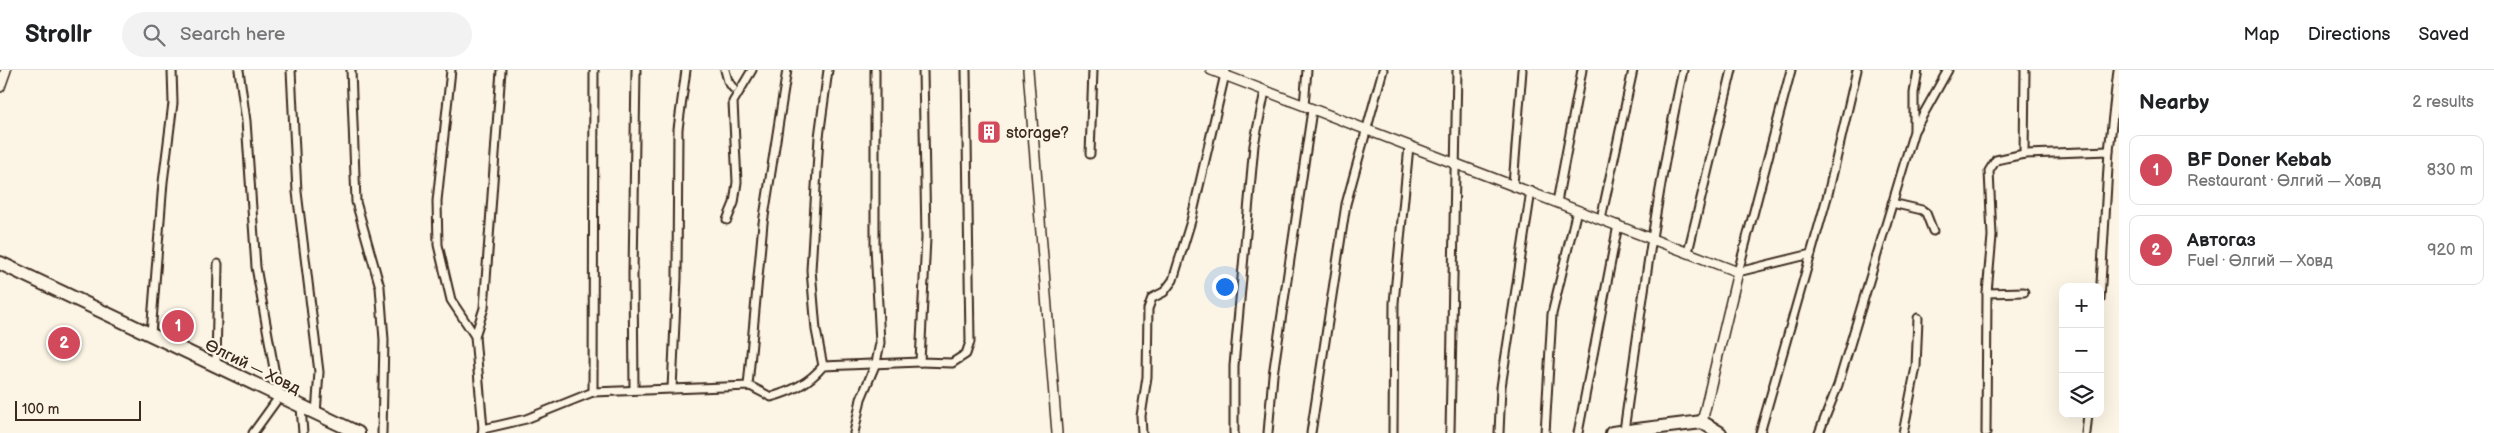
<!DOCTYPE html>
<meta charset="utf-8">
<style>
:root{--surface:#fff;--page:#f2f2f2;--text:#202124;--muted:#757577;--line:#e0e0e0;--accent:#d1495b}
body{margin:0;font-family:"Balsamiq Sans",sans-serif;background:var(--page);color:var(--text)}
.controls{position:absolute;right:15px;bottom:15px;display:grid;overflow:hidden;border-radius:10px;box-shadow:0 5px 20px #0002}
.controls button{width:45px;height:45px;display:grid;place-items:center;padding:0;border:0;border-bottom:1px solid var(--line);background:var(--surface);color:var(--text);font:25px sans-serif}
.scale{position:absolute;left:15px;bottom:12px;width:126px;box-sizing:border-box;padding-left:5px;border:2px solid #3b2a1e;border-top:0;font-size:14px;line-height:18px;white-space:nowrap;color:#3b2a1e;-webkit-text-stroke:4px #fcf5e5;paint-order:stroke}
.you{position:absolute;left:1224px;top:216px;width:18px;height:18px;margin:-12px;border:4px solid #fff;border-radius:50%;background:#1a73e8;box-shadow:0 0 0 8px #1a73e833}
.badge{display:grid;place-items:center;width:32px;height:32px;border-radius:50%;background:var(--accent);color:#fff;font-size:16px;font-weight:700}
.pin{position:absolute;translate:-50% -50%;border:2px solid #fff;box-shadow:0 1px 5px #0006}
.list{margin:0;padding:0;list-style:none}
h2{display:flex;justify-content:space-between;align-items:center;height:65px;margin:0;padding:0 20px;font-size:21px}
h2 small{font-size:16px;font-weight:400;color:var(--muted)}
.list li{display:grid;grid-template-columns:32px 1fr auto;gap:15px;align-items:center;box-sizing:border-box;height:70px;margin:0 10px 10px;padding:0 10px;border:1px solid var(--line);border-radius:10px}
.list b{display:block;font-size:19px;white-space:nowrap}
.list p{margin:0;font-size:16px;white-space:nowrap;color:var(--muted)}
.list em{font-size:16px;font-style:normal;color:var(--muted)}
.icon{flex:none;width:28px;height:28px;fill:none;stroke:currentColor;stroke-width:2;stroke-linecap:round;stroke-linejoin:round}
.map{position:relative;flex:none;width:2119px;height:363px;overflow:hidden}
header{display:flex;align-items:center;gap:30px;box-sizing:border-box;height:70px;padding:0 25px;background:var(--surface);border-bottom:1px solid var(--line)}
header strong{font-size:24px}
nav{display:flex;gap:28px;margin-inline-start:auto;font-size:18px}
.search{width:350px;height:45px;background:var(--page);display:flex;align-items:center;gap:12px;box-sizing:border-box;padding:0 18px;border-radius:28px;color:var(--muted);font-size:19px}
main{display:flex}
aside{flex:1;background:var(--surface)}
.map>svg:first-child{display:block}
.lines{fill:none;stroke-linecap:round;stroke-linejoin:round}
.street-casing{stroke:#3b2a1e;stroke-width:11}
.secondary-casing{stroke:#3b2a1e;stroke-width:12}
.highway-casing{stroke:#3b2a1e;stroke-width:16}
.street{stroke:#fcf5e5;stroke-width:7}
.secondary{stroke:#fcf5e5;stroke-width:9}
.highway{stroke:#fcf5e5;stroke-width:12}
.labels{text-anchor:middle;stroke-width:4.5;stroke-linejoin:round;paint-order:stroke}
.poi-label{font-size:16px;fill:#3b2a1e;stroke:#fcf5e5;text-anchor:start}
.street-label{font-size:16px;fill:#3b2a1e;stroke:#fcf5e5}
</style>
<header>
<strong>Strollr</strong>
<div class="search"><svg class="icon" aria-label="search" viewBox="0 0 24 24"><circle cx="10" cy="10" r="6"/><path d="M15 15l6 6"/></svg>Search here</div>
<nav><a>Map</a><a>Directions</a><a>Saved</a></nav>
</header>
<main>
<div class="map">
<svg width="2119" height="363" viewBox="0 0 2119 363">
<rect width="100%" height="100%" fill="#fcf5e5"/>
<filter id="ink" filterUnits="userSpaceOnUse"><feTurbulence type="fractalNoise" baseFrequency=".02" numOctaves="2"/><feDisplacementMap in="SourceGraphic" scale="10" xChannelSelector="R" yChannelSelector="G"/><feConvolveMatrix kernelMatrix="1 2 1 2 8 2 1 2 1" color-interpolation-filters="sRGB"/></filter>
<g filter="url(#ink)">
<g class="lines">
<g class="street-casing">
<g id="street">
<path d="M239 0 246 51 256 197 279 327 253 363"/>
<path d="M291 0 297 122 319 302 316 344"/>
<path d="M351 0 356 132 380 217 384 270 382 363"/>
<path d="M451 0 437 131 438 175 451 230 475 266"/>
<path d="M725 0 728 11 733 18"/>
<path d="M923 0 926 168 920 292 952 293 966 284 970 272 966 0"/>
<path d="M1791 0 1738 202 1811 184"/>
<path d="M1304 36 1307 0"/>
<path d="M1914 59V23L1918 0"/>
<path d="M1090 84 1093 0"/>
<path d="M2024 84 2025 0"/>
<path d="M1513 115 1522 0"/>
<path d="M1557 132 1582 0"/>
<path d="M1892 133 1922 140 1926 143 1933 161"/>
<path d="M1601 149 1633 0"/>
<path d="M727 150 734 133 737 112 733 32 752 0"/>
<path d="M1688 182 1732 0"/>
<path d="M1987 223 2024 222"/>
<path d="M2100 230 2109 81 2118 0"/>
<path d="M151 264 163 112 173 33 172 0"/>
<path d="M823 296 816 260 811 200 819 67 828 0"/>
<path d="M216 297 218 194"/>
<path d="M748 316 763 153 787 0"/>
<path d="M634 319 633 204 636 0"/>
<path d="M672 319 677 208 678 59 686 0"/>
<path d="M593 322 594 0"/>
<path d="M301 337 303 363"/>
<path d="M483 359 475 266 484 238 501 0"/>
<path d="M1624 361C1641 240 1657 120 1683 0"/>
<path d="M482 363 483 359 526 349 593 322 750 316 771 327C792 321 809 313 823 296L920 292"/>
<path d="M854 363 861 329 876 293 880 273 875 177V0"/>
<path d="M1142 363 1141 346 1147 307 1148 239 1152 228 1164 222 1173 210 1191 151 1226 0"/>
<path d="M1234 363V296L1254 75 1265 21"/>
<path d="M1268 363 1273 305 1312 40"/>
<path d="M1311 363 1346 134 1383 0"/>
<path d="M1393 363 1394 233 1409 76"/>
<path d="M1450 363 1457 0"/>
<path d="M1499 363 1501 317 1531 121"/>
<path d="M1545 363 1552 244 1577 140"/>
<path d="M1578 363 1618 155"/>
<path d="M1760 363 1828 124 1857 0"/>
<path d="M1819 363 1838 315 1914 61 1948 0"/>
<path d="M1903 363 1916 297 1918 248"/>
<path d="M1986 363 1987 223 1992 166 1989 101 1996 90 2024 84 2109 81"/>
<path d="M2086 363 2088 344"/>
</g>
</g>
<g class="secondary-casing">
<g id="secondary">
<path d="M1028 0 1057 363"/>
<path d="M1211 0 1738 202 1702 352"/>
<path d="M0 17 6 0"/>
</g>
</g>
<g class="highway-casing">
<g id="highway">
<path d="M0 193 358 363"/>
<path d="M1612 363 1702 352 1720 363"/>
</g>
</g>
<use href="#street" class="street"/>
<use href="#secondary" class="secondary"/>
<use href="#highway" class="highway"/>
</g>
</g>
<defs>
<g id="building-square" transform="scale(1.25)"><rect x="-9" y="-9" width="18" height="18" rx="4" fill="#d1495b" stroke="#fcf5e5"/><path d="M-4-6H4V6H1V3H-1V6H-4ZM-2.5-4.3h1.7v1.8h-1.7ZM.8-4.3h1.7v1.8H.8ZM-2.5-1h1.7V.8h-1.7ZM.8-1h1.7V.8H.8Z" fill="#fff"/></g>
</defs>
<g fill-rule="evenodd">
<use href="#building-square" x="989" y="62"/>
</g>
<g class="labels">
<g class="poi-label">
<text x="1006" y="68">storage?</text>
</g>
<g class="street-label">
<text transform="translate(253 296) rotate(26)" y="6">Өлгий — Ховд</text>
</g>
</g>
</svg>
<div class="controls">
<button>+</button>
<button>−</button>
<button><svg class="icon" aria-label="layers" viewBox="0 0 24 24"><path d="M12 4l9 5-9 5-9-5zM3 14l9 5 9-5"/></svg></button>
</div>
<div class="scale">100 m</div>
<div class="you"></div>
<div class="pin badge" style="left:178px;top:256px">1</div>
<div class="pin badge" style="left:64px;top:273px">2</div>
</div>
<aside>
<h2>Nearby<small>2 results</small></h2>
<ul class="list">
<li><span class="badge">1</span><div><b>BF Doner Kebab</b><p>Restaurant · Өлгий — Ховд</p></div><em>830 m</em></li>
<li><span class="badge">2</span><div><b>Автогаз</b><p>Fuel · Өлгий — Ховд</p></div><em>920 m</em></li>
</ul>
</aside>
</main>
